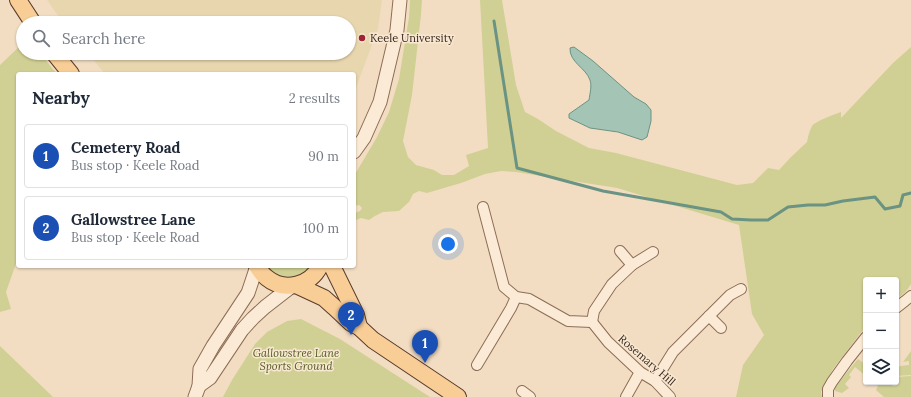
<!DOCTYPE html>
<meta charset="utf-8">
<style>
:root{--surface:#fff;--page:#f6f6f7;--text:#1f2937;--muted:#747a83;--line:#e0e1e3;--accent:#0b8043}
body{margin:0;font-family:Lora,serif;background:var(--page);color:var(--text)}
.controls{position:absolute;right:12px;bottom:12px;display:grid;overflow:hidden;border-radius:4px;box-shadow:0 1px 3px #0004}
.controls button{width:36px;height:36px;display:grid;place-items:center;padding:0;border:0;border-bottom:1px solid var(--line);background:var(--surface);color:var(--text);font:20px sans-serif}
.you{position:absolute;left:448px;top:244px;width:14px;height:14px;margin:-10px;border:3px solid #fff;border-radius:50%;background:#1a73e8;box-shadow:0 0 0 6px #1a73e833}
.badge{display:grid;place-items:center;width:26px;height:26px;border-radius:50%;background:var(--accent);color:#fff;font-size:13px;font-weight:700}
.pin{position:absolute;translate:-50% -33px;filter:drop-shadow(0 1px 2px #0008)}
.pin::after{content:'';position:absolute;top:21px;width:14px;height:12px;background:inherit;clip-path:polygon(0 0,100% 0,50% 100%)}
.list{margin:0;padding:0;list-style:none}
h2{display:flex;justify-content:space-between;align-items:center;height:52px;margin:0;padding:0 16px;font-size:17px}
h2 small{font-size:13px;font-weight:400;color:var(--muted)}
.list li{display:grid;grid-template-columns:26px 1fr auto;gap:12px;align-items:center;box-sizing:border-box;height:64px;margin:0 8px 8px;padding:0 8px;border:1px solid var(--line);border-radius:4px}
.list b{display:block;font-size:15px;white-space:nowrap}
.list p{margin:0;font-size:13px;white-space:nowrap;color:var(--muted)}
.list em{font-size:13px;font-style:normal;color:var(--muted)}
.icon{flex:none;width:22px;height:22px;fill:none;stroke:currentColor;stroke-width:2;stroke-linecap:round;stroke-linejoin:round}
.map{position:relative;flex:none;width:911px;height:397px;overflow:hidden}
.search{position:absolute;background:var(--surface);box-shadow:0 1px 3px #0004;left:16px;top:16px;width:340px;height:44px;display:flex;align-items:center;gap:10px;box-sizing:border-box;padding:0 14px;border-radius:22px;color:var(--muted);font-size:15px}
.panel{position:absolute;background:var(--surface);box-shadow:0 1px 3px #0004;left:16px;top:72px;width:340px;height:196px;border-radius:4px}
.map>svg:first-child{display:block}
.farmland{fill:#e8d7ae}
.green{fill:#d1d094}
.water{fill:#a4c4b6;stroke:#6a9384}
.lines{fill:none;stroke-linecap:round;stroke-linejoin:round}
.stream{stroke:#6a9384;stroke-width:3}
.minor-casing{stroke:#8d6d57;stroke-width:12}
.tertiary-casing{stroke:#8d6d57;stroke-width:15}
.primary-casing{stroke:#5a3c2c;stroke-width:18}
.minor{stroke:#fbebd6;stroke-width:10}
.tertiary{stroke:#fbebd6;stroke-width:13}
.primary{stroke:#f8cd96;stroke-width:16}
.poi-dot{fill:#a12233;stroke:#f8e8d2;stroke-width:1.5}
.labels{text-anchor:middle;stroke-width:3;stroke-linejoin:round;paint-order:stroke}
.poi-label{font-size:11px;fill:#3c281d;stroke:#f8e8d2;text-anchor:start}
.park-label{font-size:11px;font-style:italic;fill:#535a21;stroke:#f8e8d2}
.street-label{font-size:11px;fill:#3c281d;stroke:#f8e8d2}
</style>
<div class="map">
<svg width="911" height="397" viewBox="0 0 911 397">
<rect width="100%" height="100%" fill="#f2ddc2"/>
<path class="farmland" d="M47 0H382L378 29 354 93V74H105L88 53H349V23H63Z"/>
<g class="green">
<path d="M410 0H422L421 15 412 95 403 141 408 157 416 165 434 170 442 175H454L469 166 466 155 488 148 480 0H502L516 85 525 112 538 119 556 131 589 148 616 153 737 185 753 183 768 168 779 170 790 158 807 142C808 137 809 131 812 126 814 122 835 114 841 112V118L893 63 911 47V284C907 291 903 295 896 299V280H866V326L833 369 823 388 821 392 822 397H736L743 365 764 335 752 314 739 225 617 188 516 172 501 171 485 174 461 183 427 193 419 191 413 194 409 202 399 211 383 212 375 216 369 220 361 218 354 221V213L360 211 362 208 359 205 354 206V176L377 137 389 112 399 79 409 17Z"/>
<path d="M23 43V53H40L57 74H18V258L6 292 11 309 0 312V65Z"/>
<path d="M267 266H311C299 283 279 281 267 266Z"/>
<path d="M301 319 340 339 430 397H223L232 380 255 344 267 332 287 321Z"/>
<path d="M0 346 53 397H0Z"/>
<path d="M911 351V375L896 376V370L900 366 909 365V361L903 362Z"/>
<path d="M858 359 866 365V376L855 367 849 375 851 377 845 384 849 388 842 393 835 391V387Z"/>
<path d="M911 376V397H884L876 390 878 386 873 382H888L893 386H896V377Z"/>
</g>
<path class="water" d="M574 47 593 61 634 97 646 104 651 110V121L647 137 642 140 618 132 590 128 569 118V114L589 100C590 93 592 86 590 80 586 68 569 62 570 48Z"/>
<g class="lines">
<path class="stream" d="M494 21 517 168 603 191 721 212 732 219 751 220H768L788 207 808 205H825L843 201 875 197 885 209 900 206 903 195 911 193"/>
<g class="minor-casing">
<g id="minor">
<path d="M483 207 504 287 516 297 529 299 568 321 592 322"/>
<path d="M620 251 632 265"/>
<path d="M896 308 905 301 911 296"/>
<path d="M709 316 721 328"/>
<path d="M592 322 608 342 640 372 655 381 670 397"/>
<path d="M592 322 594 311 612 284 632 265 653 252"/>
<path d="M477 365 511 308 516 297"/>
<path d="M655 381 673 352 730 295 741 289"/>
<path d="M522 391 530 397"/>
<path d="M626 397 640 372"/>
<path d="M828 397V389L832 382 847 361 866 337"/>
</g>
</g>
<g class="tertiary-casing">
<g id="tertiary">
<path d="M354 152 364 138 380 102 397 30 400 0"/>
<path d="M199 386 210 378 242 330 253 318 265 307 292 286"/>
<path d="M195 397 199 386 200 369 213 346 248 293 257 266"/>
</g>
</g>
<g class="primary-casing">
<g id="primary">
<path d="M18 0 33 23"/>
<path d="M54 53 71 74"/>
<path d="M257 266C260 271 263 275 267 278 284 292 310 286 320 266"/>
<path d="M332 266 356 315 359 327"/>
<path d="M296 285 324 298 334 307 351 323 359 327 373 340 458 397"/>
</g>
</g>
<use href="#minor" class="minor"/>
<use href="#tertiary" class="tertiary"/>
<use href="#primary" class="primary"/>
</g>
<circle class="poi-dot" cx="362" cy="38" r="4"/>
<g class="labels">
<g class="poi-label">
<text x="370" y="42">Keele University</text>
</g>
<g class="park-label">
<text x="296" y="357">Gallowstree Lane<tspan x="296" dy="13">Sports Ground</tspan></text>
</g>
<g class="street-label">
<text transform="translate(647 360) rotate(41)" y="4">Rosemary Hill</text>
</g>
</g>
</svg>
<div class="controls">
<button>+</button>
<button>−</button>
<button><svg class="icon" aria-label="layers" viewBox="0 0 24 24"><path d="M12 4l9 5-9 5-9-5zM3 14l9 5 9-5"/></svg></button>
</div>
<div class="you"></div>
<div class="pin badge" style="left:425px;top:363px;background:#1a4fb4">1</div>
<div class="pin badge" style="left:351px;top:335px;background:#1a4fb4">2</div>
<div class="search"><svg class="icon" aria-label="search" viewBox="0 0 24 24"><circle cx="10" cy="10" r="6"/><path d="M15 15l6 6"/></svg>Search here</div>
<section class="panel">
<h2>Nearby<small>2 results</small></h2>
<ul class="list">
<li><span class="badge" style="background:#1a4fb4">1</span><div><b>Cemetery Road</b><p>Bus stop · Keele Road</p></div><em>90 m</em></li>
<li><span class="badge" style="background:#1a4fb4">2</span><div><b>Gallowstree Lane</b><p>Bus stop · Keele Road</p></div><em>100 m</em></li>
</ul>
</section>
</div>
